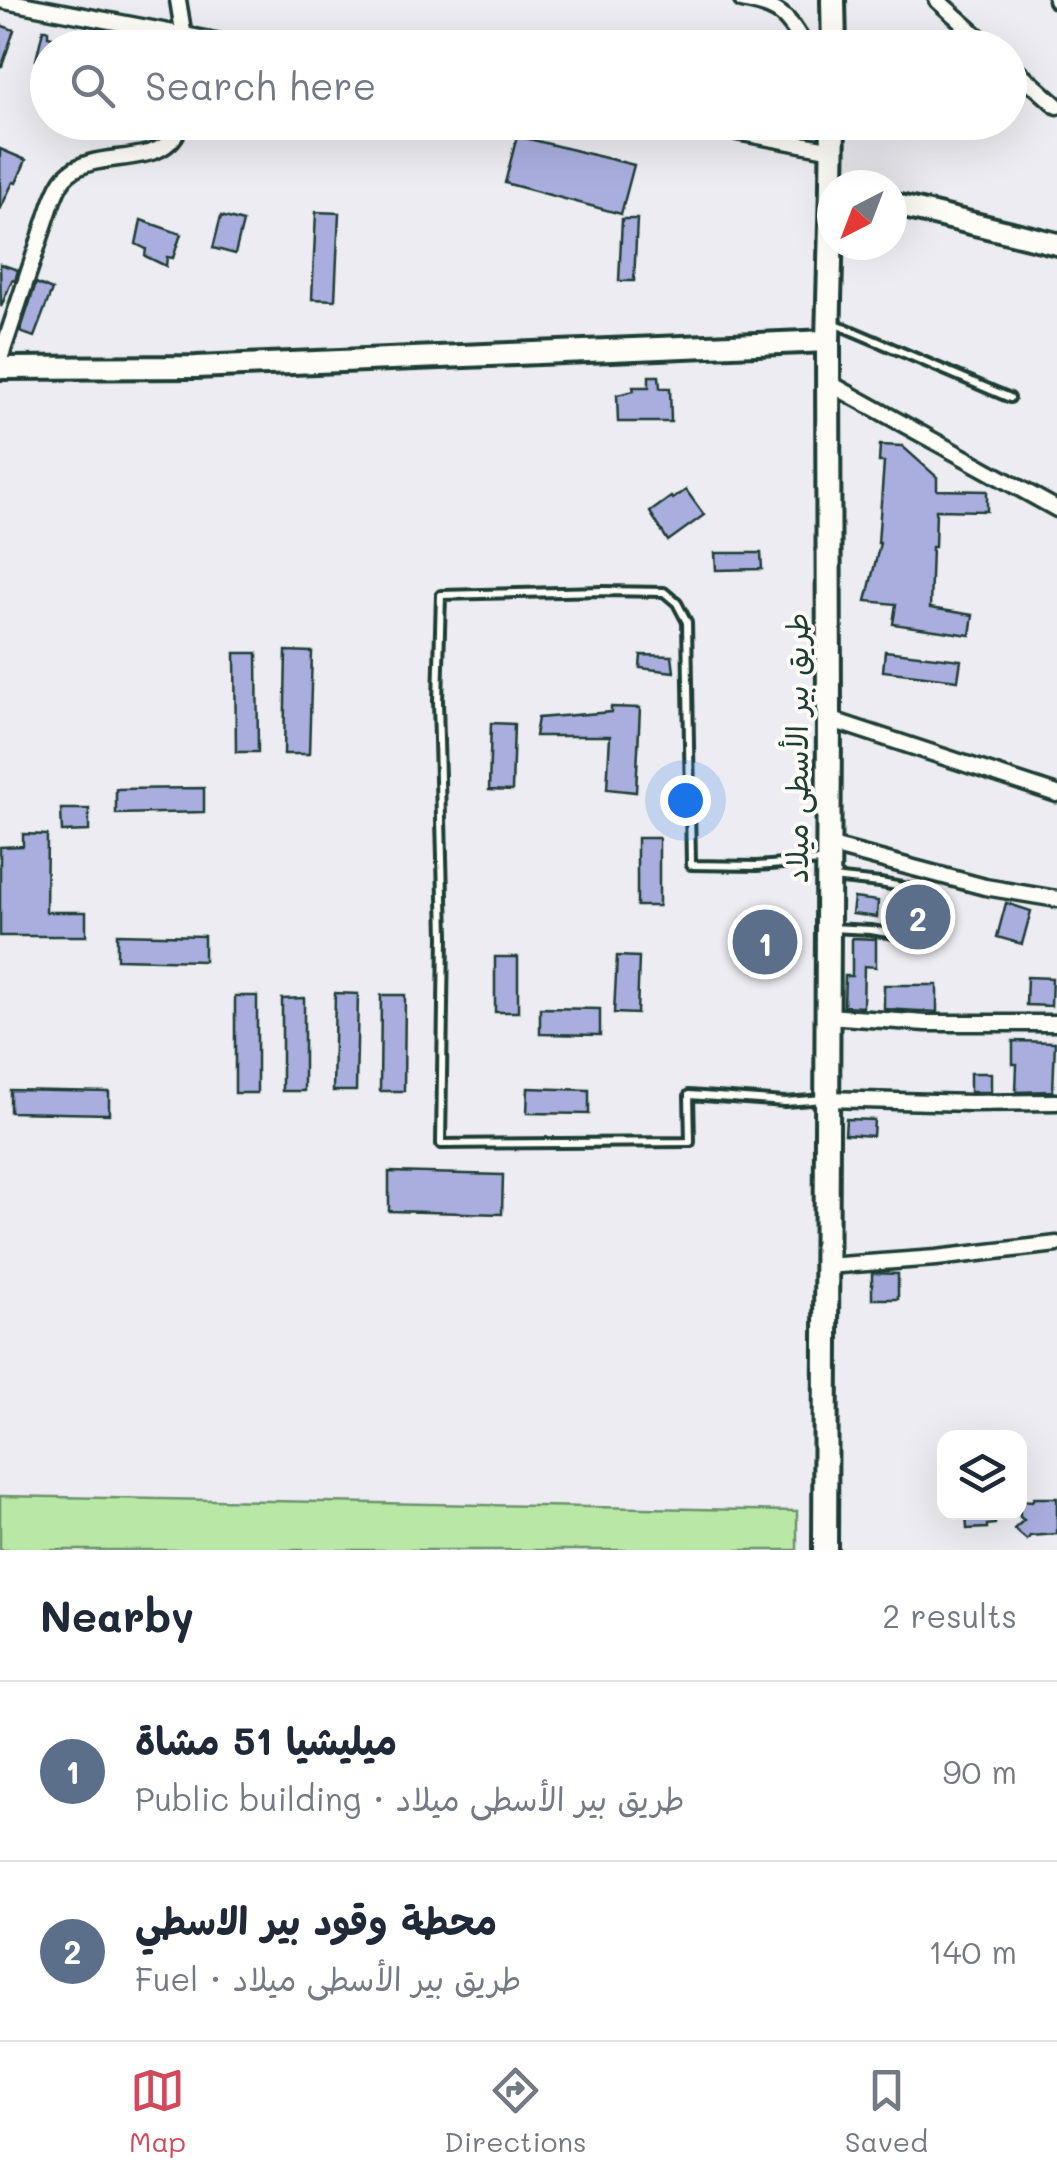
<!DOCTYPE html>
<meta charset="utf-8">
<style>
:root{--surface:#fff;--page:#f2f2f3;--text:#1f2937;--muted:#747a83;--line:#e0e1e3;--accent:#d1495b}
body{margin:0;font-family:Mali,"Playpen Sans Arabic",sans-serif;background:var(--page);color:var(--text)}
.controls{position:absolute;right:30px;bottom:30px;display:grid;overflow:hidden;border-radius:20px;box-shadow:0 10px 40px #0002}
.controls button{width:90px;height:90px;display:grid;place-items:center;padding:0;border:0;border-bottom:2px solid var(--line);background:var(--surface);color:var(--text);font:50px sans-serif}
.compass{position:absolute;left:817px;top:170px;width:90px;height:90px;border-radius:50%;background:var(--surface);box-shadow:0 10px 40px #0002;rotate:222deg}
.you{position:absolute;left:685px;top:800px;width:35px;height:35px;margin:-25px;border:8px solid #fff;border-radius:50%;background:#1a73e8;box-shadow:0 0 0 15px #1a73e833}
.badge{display:grid;place-items:center;width:65px;height:65px;border-radius:50%;background:var(--accent);color:#fff;font-size:32px;font-weight:700}
.pin{position:absolute;translate:-50% -50%;border:5px solid #fff;box-shadow:0 2px 10px #0006}
.list{margin:0;padding:0;list-style:none}
h2{display:flex;justify-content:space-between;align-items:center;height:130px;margin:0;padding:0 40px;font-size:42px}
h2 small{font-size:32px;font-weight:400;color:var(--muted)}
.list li{display:grid;grid-template-columns:65px 1fr auto;gap:30px;align-items:center;box-sizing:border-box;height:180px;padding:0 40px;border-top:2px solid var(--line)}
.list b{display:block;font-size:38px;white-space:nowrap}
.list p{margin:0;font-size:32px;white-space:nowrap;color:var(--muted)}
.list em{font-size:32px;font-style:normal;color:var(--muted)}
.icon{flex:none;width:55px;height:55px;fill:none;stroke:currentColor;stroke-width:2;stroke-linecap:round;stroke-linejoin:round}
.map{position:relative;flex:none;width:1057px;height:1550px;overflow:hidden}
.search{position:absolute;background:var(--surface);box-shadow:0 10px 40px #0002;left:30px;right:30px;top:30px;height:110px;display:flex;align-items:center;gap:25px;box-sizing:border-box;padding:0 35px;border-radius:55px;color:var(--muted);font-size:38px}
.sheet{height:490px;background:var(--surface)}
nav{display:flex;justify-content:space-around;align-items:center;box-sizing:border-box;height:140px;border-top:2px solid var(--line);background:var(--surface);font-size:28px;color:var(--muted)}
nav a{display:grid;justify-items:center;gap:5px}
nav .on{color:var(--accent)}
.map>svg:first-child{display:block}
.grass{fill:#b9e8a6;stroke:#6c926d;stroke-width:2.5}
.building{fill:#a9aedf;stroke:#1f3d34;stroke-width:2.5}
.lines{fill:none;stroke-linecap:round;stroke-linejoin:round}
.lane-casing{stroke:#1f3d34;stroke-width:14}
.street-casing{stroke:#1f3d34;stroke-width:21}
.secondary-casing{stroke:#1f3d34;stroke-width:28}
.primary-casing{stroke:#1f3d34;stroke-width:30}
.lane{stroke:#fdfcf7;stroke-width:6}
.street{stroke:#fdfcf7;stroke-width:14}
.secondary{stroke:#fdfcf7;stroke-width:20}
.primary{stroke:#fdfcf7;stroke-width:22}
.labels{text-anchor:middle;stroke-width:8;stroke-linejoin:round;paint-order:stroke}
.street-label{font-size:30px;fill:#1f3d34;stroke:#fdfcf7}
</style>
<div class="map">
<svg width="1057" height="1550" viewBox="0 0 1057 1550">
<rect width="100%" height="100%" fill="#ececf2"/>
<filter id="ink" filterUnits="userSpaceOnUse"><feTurbulence type="fractalNoise" baseFrequency=".01" numOctaves="2"/><feDisplacementMap in="SourceGraphic" scale="20" xChannelSelector="R" yChannelSelector="G"/><feConvolveMatrix kernelMatrix="1 2 1 2 8 2 1 2 1" color-interpolation-filters="sRGB"/></filter>
<g filter="url(#ink)">
<path class="grass" d="M0 1496 797 1511V1550H0Z"/>
<g class="building">
<path d="M0 25 14 30 2 66H0Z"/>
<path d="M43 30H48V36L78 43V48H48V63L36 60Z"/>
<path d="M140 122H169L163 132 139 126Z"/>
<path d="M517 136 634 165 621 214 505 183Z"/>
<path d="M0 149 26 160 16 183 13 182 0 210Z"/>
<path d="M316 212 339 213 335 300 312 299Z"/>
<path d="M221 216 243 222 235 254 213 248Z"/>
<path d="M622 219H637L634 281H619Z"/>
<path d="M141 220 181 234 173 258 167 257 166 266 145 256 146 249 136 244Z"/>
<path d="M0 264 18 270 15 281 12 280 1 307Z"/>
<path d="M36 283 52 290 34 337 20 332Z"/>
<path d="M649 376H659L660 388H670L671 422H618L617 395 634 391 633 387H649Z"/>
<path d="M880 445 902 446 937 477V490L987 491V511L936 510 935 547H932L930 608 973 615 970 635 893 624 896 604 866 601 880 543H878L884 462H879Z"/>
<path d="M686 490 704 515 668 541 650 512 671 497 673 499Z"/>
<path d="M715 553H761L762 569 716 570Z"/>
<path d="M286 651 312 652 309 754H284Z"/>
<path d="M885 651 961 660 958 680 883 671Z"/>
<path d="M235 653H257L258 752H236Z"/>
<path d="M641 655 672 656 674 672 640 668Z"/>
<path d="M611 707 640 708 636 792 607 789 610 736H535L538 718 611 712Z"/>
<path d="M491 723 514 724 512 791 489 790Z"/>
<path d="M204 788V812L116 814V789Z"/>
<path d="M61 809H89V831L62 832Z"/>
<path d="M23 834 47 835 46 912H86V936H0V847L23 846Z"/>
<rect x="637" y="838" width="22" height="68"/>
<path d="M854 898 878 901 877 917 852 914Z"/>
<path d="M919 900 924 901 934 910 939 908 941 904H947L945 923 939 922 937 917 933 914 924 920 916 919Z"/>
<path d="M1006 903 1031 911 1022 944 997 937Z"/>
<path d="M117 934 204 936V961L117 959Z"/>
<path d="M852 938 876 939V967L864 966 863 1007 844 1006 845 976H852Z"/>
<path d="M617 956 639 957 637 1014 614 1013Z"/>
<rect x="495" y="957" width="23" height="55"/>
<path d="M1027 977 1052 978 1051 1006 1026 1005Z"/>
<path d="M884 985H937V1012L884 1009Z"/>
<path d="M335 993 358 994 356 1091H333Z"/>
<path d="M381 995H405L404 1091H380Z"/>
<rect x="235" y="996" width="22" height="97"/>
<path d="M304 998V1091H282V999Z"/>
<path d="M540 1008 600 1009V1035L540 1034Z"/>
<path d="M1013 1041 1055 1042 1053 1091 1016 1092 1017 1064H1013Z"/>
<rect x="970" y="1073" width="21" height="19"/>
<path d="M528 1088 589 1090V1114L527 1113Z"/>
<path d="M10 1090 109 1092V1114L10 1112Z"/>
<path d="M846 1119 874 1120 873 1136 845 1134Z"/>
<path d="M389 1172 503 1175 502 1214 389 1211Z"/>
<path d="M872 1273 898 1274V1299H872Z"/>
<path d="M1034 1498H1057V1534L1030 1536 1027 1540 1014 1529 1024 1520 1020 1517V1500L1032 1501Z"/>
<path d="M966 1512H994L995 1524 987 1525V1528L967 1529Z"/>
</g>
<g class="lines">
<g class="lane-casing">
<g id="lane">
<path d="M836 324 1010 398"/>
<path d="M821 861 757 866 691 865 687 622 677 603 664 592 603 591 441 595 438 701 444 936 441 1144 690 1142 689 1095 785 1102 824 1099"/>
<path d="M832 878 880 883 925 891 934 903"/>
<path d="M831 928 871 930 916 938 932 921"/>
</g>
</g>
<g class="street-casing">
<g id="street">
<path d="M0 0 252 48"/>
<path d="M178 0 184 37"/>
<path d="M742 0C780 7 787 15 806 48"/>
<path d="M937 0 991 48"/>
<path d="M1056 0 1057 1"/>
<path d="M1010 64 1057 106"/>
<path d="M684 122 833 150"/>
<path d="M0 359 51 205C55 195 58 185 65 177 96 144 167 174 181 122"/>
<path d="M829 383 1057 509"/>
<path d="M829 719 1057 794"/>
<path d="M828 845 985 887 1057 899"/>
<path d="M827 1016 926 1023H1057"/>
<path d="M826 1099 970 1103 1057 1102"/>
<path d="M826 1266 936 1258 1057 1244"/>
</g>
</g>
<g class="secondary-casing">
<g id="secondary">
<path d="M892 204 1057 244"/>
<path d="M0 368 196 367 828 341"/>
</g>
</g>
<g class="primary-casing">
<g id="primary">
<path d="M833 0 834 48"/>
<path d="M832 185 833 122"/>
<path d="M825 1550 829 719 828 341 832 185"/>
</g>
</g>
<use href="#lane" class="lane"/>
<use href="#street" class="street"/>
<use href="#secondary" class="secondary"/>
<use href="#primary" class="primary"/>
</g>
</g>
<g class="labels">
<g class="street-label">
<text transform="translate(798 748) rotate(-90)" y="10">طريق بير الأسطى ميلاد</text>
</g>
</g>
</svg>
<div class="controls">
<button><svg class="icon" aria-label="layers" viewBox="0 0 24 24"><path d="M12 4l9 5-9 5-9-5zM3 14l9 5 9-5"/></svg></button>
</div>
<svg class="compass" viewBox="-18 -18 36 36"><path d="M0-13l5 13h-10z" fill="#e53935"/><path d="M0 13l5-13h-10z" fill="#747a83"/></svg>
<div class="you"></div>
<div class="pin badge" style="left:765px;top:942px;background:#5c6f8a">1</div>
<div class="pin badge" style="left:918px;top:917px;background:#5c6f8a">2</div>
<div class="search"><svg class="icon" aria-label="search" viewBox="0 0 24 24"><circle cx="10" cy="10" r="6"/><path d="M15 15l6 6"/></svg>Search here</div>
</div>
<section class="sheet">
<h2>Nearby<small>2 results</small></h2>
<ul class="list">
<li><span class="badge" style="background:#5c6f8a">1</span><div><b>ميليشيا 51 مشاة</b><p>Public building · طريق بير الأسطى ميلاد</p></div><em>90 m</em></li>
<li><span class="badge" style="background:#5c6f8a">2</span><div><b>محطة وقود بير الاسطي</b><p>Fuel · طريق بير الأسطى ميلاد</p></div><em>140 m</em></li>
</ul>
</section>
<nav>
<a class="on"><svg class="icon" aria-label="map" viewBox="0 0 24 24"><path d="M3 6l6-2 6 2 6-2v14l-6 2-6-2-6 2zM9 4v14M15 6v14"/></svg>Map</a>
<a><svg class="icon" aria-label="directions" viewBox="0 0 24 24"><path d="M12 3l9 9-9 9-9-9zM9 14v-3h6M13 9l2 2-2 2"/></svg>Directions</a>
<a><svg class="icon" aria-label="saved" viewBox="0 0 24 24"><path d="M7 4h10v16l-5-4-5 4z"/></svg>Saved</a>
</nav>
